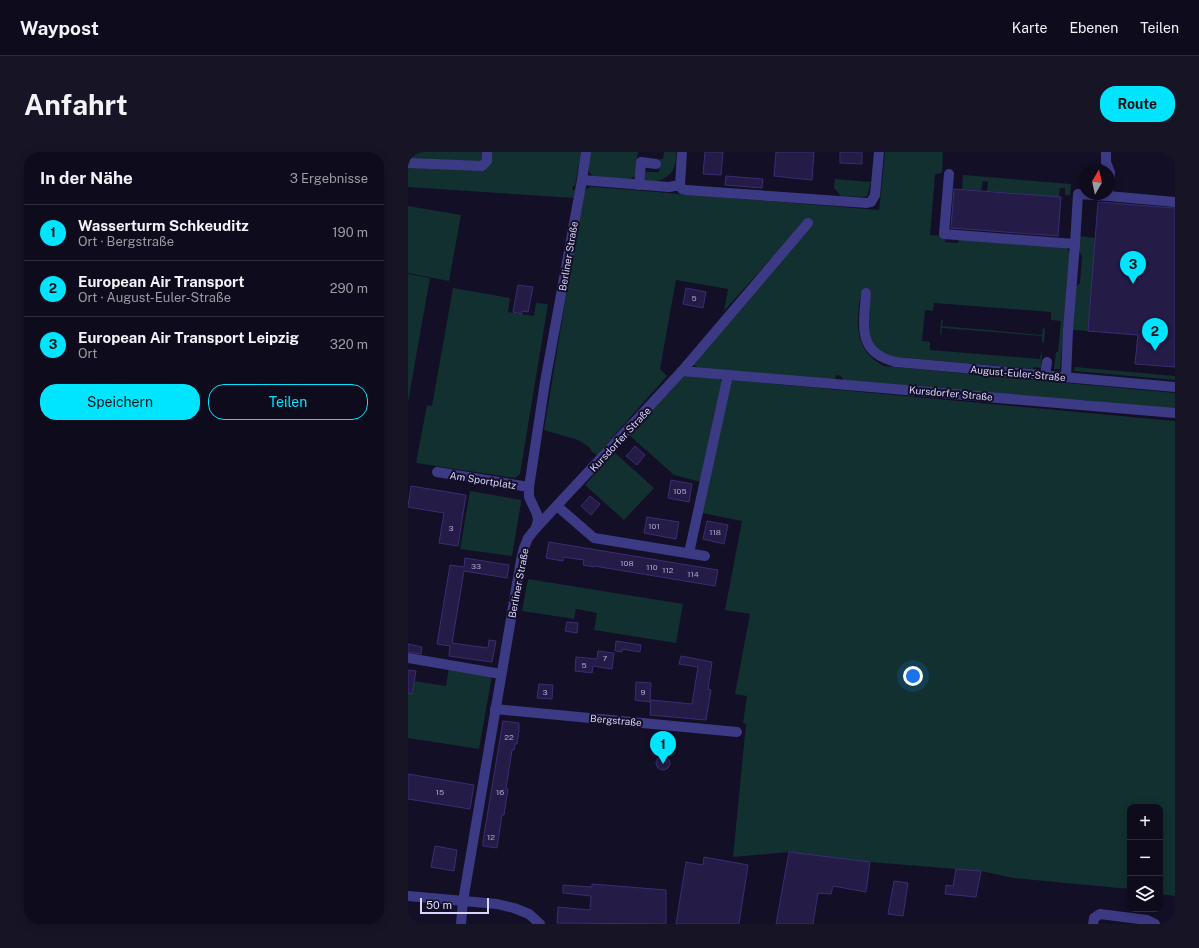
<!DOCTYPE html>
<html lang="de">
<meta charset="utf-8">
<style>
:root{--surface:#0e0b1c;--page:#171425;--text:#f1f3f6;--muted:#9b9ba3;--line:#2e2b3b;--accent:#00e5ff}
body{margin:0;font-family:"Public Sans",sans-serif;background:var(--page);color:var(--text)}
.controls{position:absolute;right:12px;bottom:12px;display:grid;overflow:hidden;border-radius:8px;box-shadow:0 2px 10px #0003}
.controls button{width:36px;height:36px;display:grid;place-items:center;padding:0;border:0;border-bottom:1px solid var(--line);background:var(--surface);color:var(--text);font:20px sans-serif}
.compass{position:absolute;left:671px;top:12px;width:36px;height:36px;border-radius:50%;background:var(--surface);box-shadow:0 2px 10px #0003;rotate:9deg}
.scale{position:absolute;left:12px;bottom:10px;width:69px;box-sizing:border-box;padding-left:4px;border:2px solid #d9d4ff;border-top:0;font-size:11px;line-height:14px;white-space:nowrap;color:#d9d4ff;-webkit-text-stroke:3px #130f26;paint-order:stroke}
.you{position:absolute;left:505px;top:524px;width:14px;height:14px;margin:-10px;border:3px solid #fff;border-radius:50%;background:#1a73e8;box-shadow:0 0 0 6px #1a73e833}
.badge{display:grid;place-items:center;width:26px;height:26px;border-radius:50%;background:var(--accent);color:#111;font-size:13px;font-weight:700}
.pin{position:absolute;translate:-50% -33px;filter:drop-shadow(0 1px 2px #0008)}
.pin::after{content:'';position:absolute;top:21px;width:14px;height:12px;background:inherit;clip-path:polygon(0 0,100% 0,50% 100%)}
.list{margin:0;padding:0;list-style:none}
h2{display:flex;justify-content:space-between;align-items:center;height:52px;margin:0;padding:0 16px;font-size:17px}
h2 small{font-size:13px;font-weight:400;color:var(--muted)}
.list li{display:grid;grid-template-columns:26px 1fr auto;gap:12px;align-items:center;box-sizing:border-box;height:56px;padding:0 16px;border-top:1px solid var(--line)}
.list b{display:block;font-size:15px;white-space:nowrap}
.list p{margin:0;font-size:13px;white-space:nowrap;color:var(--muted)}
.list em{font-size:13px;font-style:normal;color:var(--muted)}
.actions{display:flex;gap:8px;padding:12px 16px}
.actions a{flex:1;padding:9px 0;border:1px solid var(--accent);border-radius:16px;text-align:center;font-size:14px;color:var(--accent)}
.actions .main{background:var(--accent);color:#111}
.icon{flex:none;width:22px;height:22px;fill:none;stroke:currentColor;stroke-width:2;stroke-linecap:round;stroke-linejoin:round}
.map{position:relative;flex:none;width:767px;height:772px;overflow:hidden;border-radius:16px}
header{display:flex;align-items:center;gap:24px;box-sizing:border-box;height:56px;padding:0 20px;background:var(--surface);border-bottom:1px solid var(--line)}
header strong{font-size:19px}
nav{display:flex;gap:22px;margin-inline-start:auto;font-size:14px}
.intro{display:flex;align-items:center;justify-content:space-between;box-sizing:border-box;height:96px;padding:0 24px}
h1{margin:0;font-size:28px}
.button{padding:10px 18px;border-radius:16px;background:var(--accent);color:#111;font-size:14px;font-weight:700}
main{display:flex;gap:24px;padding:0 24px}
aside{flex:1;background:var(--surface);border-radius:16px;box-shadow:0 2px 10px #0003}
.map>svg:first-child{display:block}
.green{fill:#12302f}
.building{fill:#241b47;stroke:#3b2d73}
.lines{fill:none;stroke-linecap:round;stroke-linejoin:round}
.minor{stroke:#3d3a85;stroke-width:10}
.labels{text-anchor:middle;stroke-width:4;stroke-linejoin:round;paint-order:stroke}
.number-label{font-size:8px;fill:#aca6d1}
.street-label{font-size:10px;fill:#d9d4ff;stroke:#130f26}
</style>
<header>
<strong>Waypost</strong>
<nav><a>Karte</a><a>Ebenen</a><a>Teilen</a></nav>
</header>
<div class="intro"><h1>Anfahrt</h1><a class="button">Route</a></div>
<main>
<aside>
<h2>In der Nähe<small>3 Ergebnisse</small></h2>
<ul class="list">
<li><span class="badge">1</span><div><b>Wasserturm Schkeuditz</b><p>Ort · Bergstraße</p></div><em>190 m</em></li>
<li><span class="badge">2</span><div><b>European Air Transport</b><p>Ort · August-Euler-Straße</p></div><em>290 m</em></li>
<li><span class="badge">3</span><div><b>European Air Transport Leipzig</b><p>Ort</p></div><em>320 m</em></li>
</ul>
<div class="actions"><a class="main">Speichern</a><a>Teilen</a></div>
</aside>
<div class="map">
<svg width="767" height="772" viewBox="0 0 767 772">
<rect width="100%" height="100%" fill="#130f26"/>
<g class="green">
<path d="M0 0H173L167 34H165L164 38H167L166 46 0 35Z"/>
<path d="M181 0H230L227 23 223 27H219L187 25C177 20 180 10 181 0Z"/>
<path d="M256 0H268C268 5 268 11 266 16 261 27 247 32 236 28L237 20H251L252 7H255Z"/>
<path d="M477 0H535L534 21 527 22 522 83 537 84V90L550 91 551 86 656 94 662 100 652 217H646L648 200H650L653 169 643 168V160L526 151 525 159 517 158 514 189 522 190V198L632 207 633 200 634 201 633 216 625 215V217L489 205C453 199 461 168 463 141L453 140C448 170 445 198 476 214L767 241V257L702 252 676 248 673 250 436 229 433 224 428 223 426 230 292 217 283 211 405 71 397 69 316 159 320 137 268 128 252 217 259 224 189 303 184 300 181 295 170 288 136 278 174 47C175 39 179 34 187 35L471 58Z"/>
<path d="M555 23 663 32 662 43H657V36H652L651 45 579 39 580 30 575 29 573 39 554 37Z"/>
<path d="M427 27 463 30 459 44 455 45 433 44 426 36Z"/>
<path d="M0 54 53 63 41 129 0 121Z"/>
<path d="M671 84 687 86 680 179 664 178 667 136 672 131 674 104 670 98Z"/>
<path d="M0 122 22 126 0 250Z"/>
<path d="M45 136 102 146 100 160 126 164 128 151 140 152 112 322 107 326 8 311 19 253 24 254Z"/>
<path d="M533 168H535L534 174 634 183 635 176 637 177 636 190 634 191V184L534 176 533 183 532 182Z"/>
<path d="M667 215 767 224V228L666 219Z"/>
<path d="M279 223 312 227 314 230 293 330 266 323 220 282 272 225Z"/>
<path d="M323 228 767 269V744L752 742V655H722V737L605 726 573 719 462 710 381 700 325 705 338 572 335 571 339 544 327 542 342 462 317 458 334 369 294 361Z"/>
<path d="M206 300 246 336 216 368 177 333Z"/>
<path d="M62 339 113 348V351L104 404 52 397Z"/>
<path d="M120 427 275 452 268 491 186 478 189 461 168 457 166 467 114 459Z"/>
<path d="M41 515 84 523 71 597 0 586V528L38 534Z"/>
</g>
<g class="building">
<path d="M297 0H315L313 23 295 22Z"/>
<path d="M368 0H406L404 28 366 24Z"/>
<path d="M432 0H454V12L432 11Z"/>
<path d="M318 24 355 27 354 36 317 33Z"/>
<path d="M546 37 653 45 650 84 543 76Z"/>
<path d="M690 50 767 56V215L727 212 730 183 680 179Z"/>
<path d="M110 133 125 135 120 160 114 159V162L105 160Z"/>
<path d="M278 136 298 140 295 156 275 152Z"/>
<path d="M227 294 237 303 229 313 218 304Z"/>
<path d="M263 328 284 332 281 350 260 346Z"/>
<path d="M3 334 58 343 50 394 31 391 36 361 0 355Z"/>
<path d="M182 344 192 352 183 363 173 354Z"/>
<path d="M239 365 271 370 268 387 236 381Z"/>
<path d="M299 369 320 373 316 392 295 387Z"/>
<path d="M141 390 310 418 307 434 186 414V415L175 413 176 408 155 405V409L138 406Z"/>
<path d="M57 406 101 413 99 426 56 419 44 491 80 496 81 488 88 489 84 510 41 504 42 494 29 492 42 413 56 415Z"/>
<path d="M159 470 170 471 169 481 157 479Z"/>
<path d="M208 489 233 493 232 500 214 497V500L207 499Z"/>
<path d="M0 492 14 495 13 502 0 500Z"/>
<path d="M190 499 206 501 204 517 185 514 184 521 167 519 168 505 189 507Z"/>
<path d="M273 504 304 510 300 537 303 538 298 568 242 563 243 548 284 552 290 515 271 512Z"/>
<path d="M0 518 8 519 4 542 0 541Z"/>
<path d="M228 530 243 531 242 550 227 548Z"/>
<path d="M131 532 145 533 144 547 129 546Z"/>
<path d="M95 569 111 571V579L109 592H107L106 598H104L98 637H100L96 663H94L89 696 75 694V689Z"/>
<circle cx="255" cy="611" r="7"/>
<path d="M0 622 66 633 62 657 0 647Z"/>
<path d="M27 694 49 698 46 719 23 715Z"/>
<path d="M381 700 462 710 458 740 425 734 423 742 410 741 405 772H368Z"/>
<path d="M296 705 340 713 331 772H268L278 710 295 713Z"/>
<path d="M548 717 573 719 568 745 537 742 538 733 545 734Z"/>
<path d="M486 729 500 731 495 764 480 762Z"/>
<path d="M184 732 258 738V772L149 771 150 755 182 758 183 744 155 741V733L184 735Z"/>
</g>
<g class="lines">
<g class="minor">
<path d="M698 0V10L702 20 701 36"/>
<path d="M0 11 74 14 79 9V0"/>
<path d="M541 22 536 82 667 92 660 178 658 225"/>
<path d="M174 28 261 35 272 33 274 37 278 38 459 51 463 50 467 43 471 0"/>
<path d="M231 33 233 10 248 12"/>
<path d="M272 33 274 0"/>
<path d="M701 42 700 44 767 50"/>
<path d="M667 92 670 42 700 44"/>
<path d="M458 141C456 172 448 201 488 210L767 235"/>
<path d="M274 219 767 261"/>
<path d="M637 223 639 210"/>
<path d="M29 320 121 335"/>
<path d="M149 354 186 386 297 404"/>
<path d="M128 376 274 219 400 71"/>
<path d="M281 401 320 223"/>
<path d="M0 506 93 522"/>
<path d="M87 557 329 580"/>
<path d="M0 744 89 752 106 756 121 762 132 772"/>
<path d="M53 772 55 749 113 408 116 396 120 386 128 376 130 368 129 362 121 345V335L137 230 174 28 178 0"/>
<path d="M685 772 686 766 692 762 739 768 747 772"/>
</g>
</g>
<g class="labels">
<g class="number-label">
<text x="286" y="149">5</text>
<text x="272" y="342">105</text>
<text x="246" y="377">101</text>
<text x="43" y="379">3</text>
<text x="307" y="383">118</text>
<text x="219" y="414">108</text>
<text x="68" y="417">33</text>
<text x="244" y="418">110</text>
<text x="260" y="421">112</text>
<text x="285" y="425">114</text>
<text x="197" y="509">7</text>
<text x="176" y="516">5</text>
<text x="137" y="543">3</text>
<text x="235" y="543">9</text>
<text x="101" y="588">22</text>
<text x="32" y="643">15</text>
<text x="92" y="643">16</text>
<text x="83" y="688">12</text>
</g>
<g class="street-label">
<text transform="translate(160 104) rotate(-80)" y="4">Berliner Straße</text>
<text transform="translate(610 221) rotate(5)" y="4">August-Euler-Straße</text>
<text transform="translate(543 241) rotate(5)" y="4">Kursdorfer Straße</text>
<text transform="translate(212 287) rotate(-47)" y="4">Kursdorfer Straße</text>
<text transform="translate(75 328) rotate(9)" y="4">Am Sportplatz</text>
<text transform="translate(110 431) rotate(-79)" y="4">Berliner Straße</text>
<text transform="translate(208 568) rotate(5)" y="4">Bergstraße</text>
</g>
</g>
</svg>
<div class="controls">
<button>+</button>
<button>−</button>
<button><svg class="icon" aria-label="layers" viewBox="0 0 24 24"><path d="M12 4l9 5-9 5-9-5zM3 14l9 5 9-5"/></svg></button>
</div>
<svg class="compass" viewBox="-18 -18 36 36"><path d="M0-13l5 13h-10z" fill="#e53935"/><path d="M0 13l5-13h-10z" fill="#9b9ba3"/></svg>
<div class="scale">50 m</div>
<div class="you"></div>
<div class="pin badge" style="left:255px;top:612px">1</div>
<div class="pin badge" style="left:747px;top:199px">2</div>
<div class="pin badge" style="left:725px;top:132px">3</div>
</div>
</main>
